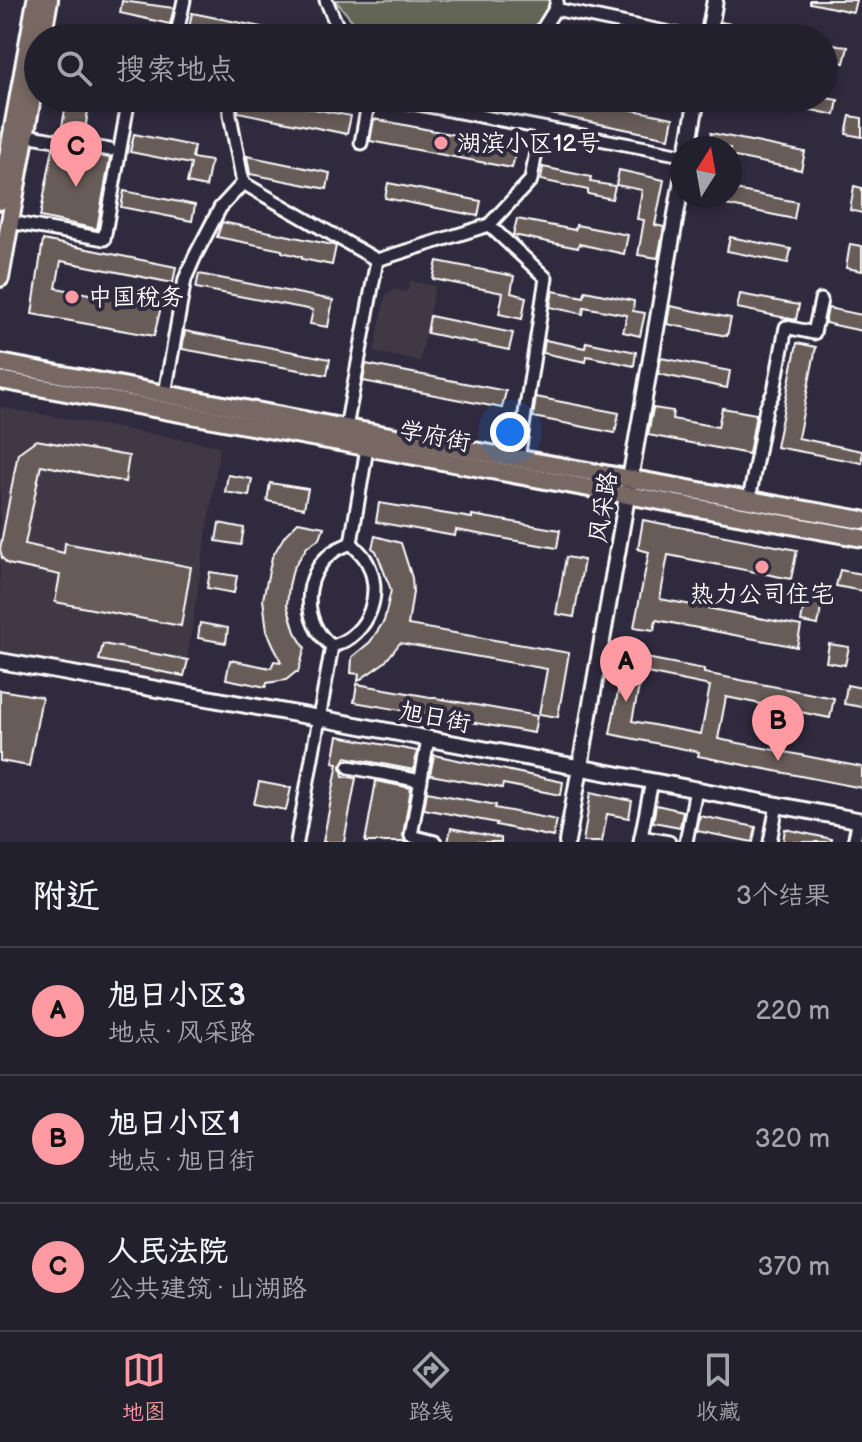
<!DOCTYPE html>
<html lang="zh">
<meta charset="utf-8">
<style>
:root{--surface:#23202e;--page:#2f2d3a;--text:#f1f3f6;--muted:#a3a3aa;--line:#403e4a;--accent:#ff9aa2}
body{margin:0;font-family:"Balsamiq Sans","LXGW WenKai TC",sans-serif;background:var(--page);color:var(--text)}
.compass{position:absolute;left:670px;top:136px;width:72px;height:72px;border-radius:50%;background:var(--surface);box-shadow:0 4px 12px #0003;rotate:11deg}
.you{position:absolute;left:510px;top:432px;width:28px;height:28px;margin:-20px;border:6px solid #fff;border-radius:50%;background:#1a73e8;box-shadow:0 0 0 12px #1a73e833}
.badge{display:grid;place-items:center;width:52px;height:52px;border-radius:50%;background:var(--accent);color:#111;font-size:26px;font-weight:700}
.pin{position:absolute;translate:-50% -66px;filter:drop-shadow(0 2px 4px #0008)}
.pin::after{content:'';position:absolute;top:42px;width:28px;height:24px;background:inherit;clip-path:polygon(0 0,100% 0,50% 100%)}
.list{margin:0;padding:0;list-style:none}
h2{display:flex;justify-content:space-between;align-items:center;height:104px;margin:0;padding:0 32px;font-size:34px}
h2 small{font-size:26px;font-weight:400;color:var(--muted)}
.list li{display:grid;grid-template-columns:52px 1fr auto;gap:24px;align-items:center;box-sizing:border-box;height:128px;padding:0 32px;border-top:2px solid var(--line)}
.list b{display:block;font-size:30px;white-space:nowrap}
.list p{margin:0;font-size:26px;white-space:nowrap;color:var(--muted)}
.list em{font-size:26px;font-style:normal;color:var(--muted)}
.icon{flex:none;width:44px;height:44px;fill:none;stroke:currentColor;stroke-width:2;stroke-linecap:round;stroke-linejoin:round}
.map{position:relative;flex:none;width:862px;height:842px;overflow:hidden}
.search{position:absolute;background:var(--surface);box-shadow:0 4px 12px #0003;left:24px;right:24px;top:24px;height:88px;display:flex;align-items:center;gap:20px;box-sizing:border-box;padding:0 28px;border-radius:44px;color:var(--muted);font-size:30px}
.sheet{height:488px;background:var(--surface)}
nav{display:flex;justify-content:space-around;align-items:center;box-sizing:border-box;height:112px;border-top:2px solid var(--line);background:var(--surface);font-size:22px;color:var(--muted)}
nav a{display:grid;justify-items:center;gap:4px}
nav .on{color:var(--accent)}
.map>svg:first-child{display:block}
.built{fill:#403945}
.green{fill:#636557;stroke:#b1b2ab;stroke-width:2}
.building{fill:#685c58;stroke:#fff;stroke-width:2;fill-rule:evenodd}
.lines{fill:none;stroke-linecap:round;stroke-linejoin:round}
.street-casing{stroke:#fff;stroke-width:17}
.secondary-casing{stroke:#fff;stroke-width:20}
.primary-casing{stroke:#fff;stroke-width:22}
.street{stroke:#2f2a3d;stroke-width:11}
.secondary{stroke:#2f2a3d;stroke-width:14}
.primary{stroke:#776864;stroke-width:16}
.poi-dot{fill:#ff9aa2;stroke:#2f2a3d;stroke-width:3}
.labels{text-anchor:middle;stroke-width:8;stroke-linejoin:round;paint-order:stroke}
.poi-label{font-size:24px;fill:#fff;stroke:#2f2a3d;text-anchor:start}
.street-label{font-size:24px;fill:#fff;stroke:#2f2a3d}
</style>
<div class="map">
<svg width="862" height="842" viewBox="0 0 862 842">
<rect width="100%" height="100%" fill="#2f2a3d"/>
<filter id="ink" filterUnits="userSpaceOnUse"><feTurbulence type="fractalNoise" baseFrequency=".0125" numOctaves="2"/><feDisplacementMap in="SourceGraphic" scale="16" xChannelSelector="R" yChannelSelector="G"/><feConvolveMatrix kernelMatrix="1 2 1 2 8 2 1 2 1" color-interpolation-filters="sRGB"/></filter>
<g filter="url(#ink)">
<g class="built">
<path d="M410 281 435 286 420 361 374 352 386 293 391 294 392 289 407 292Z"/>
<path d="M0 407 220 446 183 685 0 652Z"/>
</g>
<path class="green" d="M335 0H555L544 26 531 38H359L355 24Z"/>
<g class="building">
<path d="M810 0H856L853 12 810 3Z"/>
<path d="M122 1 174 8 170 24 120 13Z"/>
<path d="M192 13 301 35 300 38H213L188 33Z"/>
<path d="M721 22 785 35V38H718Z"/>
<path d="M555 25 604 35 603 38H547Z"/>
<path d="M824 42 848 47 844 63 824 59Z"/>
<path d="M67 98H90L84 137 61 133Z"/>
<path d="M239 98H256L351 116 347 134 238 112Z"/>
<path d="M500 98H573L673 118 669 138 551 114 552 112 500 101Z"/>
<path d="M770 98H826L838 100 835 115 770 101Z"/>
<path d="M850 116 862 118V137L846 134Z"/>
<path d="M374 119 517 147 512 168 370 141Z"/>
<path d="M711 133 805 152 801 170 730 156V148H708Z"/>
<path d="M134 134 194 146 192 158 211 161 206 187 187 183 191 164 130 152Z"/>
<path d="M53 148 110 158 97 229 40 217Z"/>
<path d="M247 156 330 173 327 189 250 174Z"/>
<path d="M543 167 591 177 590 182 615 186 612 199 588 194V190L541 180Z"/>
<path d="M619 170 664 180 655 225 664 227 658 258 638 255 644 220 637 219 642 190 616 185Z"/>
<path d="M388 183 481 201 478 216 385 198Z"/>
<path d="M854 186 862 188V213L850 210Z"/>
<path d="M730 189 797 202 794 219 697 199 698 196H730Z"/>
<path d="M124 191 195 205 192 221 121 207Z"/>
<path d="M517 219 575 230 576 225 628 235 624 254 579 244 578 248 513 235Z"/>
<path d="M222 222 333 245 336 246 332 265 302 259V257L282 252V250L217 237Z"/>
<path d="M730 237 791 249 788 263 727 251Z"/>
<path d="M43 240 176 267 173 283 61 261 56 288 161 307 154 336 32 314Z"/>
<path d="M850 244 862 246V271L846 268Z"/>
<path d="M437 261 514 276 511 293 526 297 522 319 499 314 503 293 433 279Z"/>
<path d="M199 274 333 300 328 327 310 324 313 310 196 288Z"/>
<path d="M553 291 584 297 585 291 634 301 633 311 645 313 640 336 623 332 627 315 584 307 583 314 550 307Z"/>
<path d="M740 294 799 305 796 320 737 308Z"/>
<path d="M670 306 731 318 727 336 667 324Z"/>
<path d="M828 308 862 315V331L825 323Z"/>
<path d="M430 316 513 333 509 350 427 333Z"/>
<path d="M185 331 330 359 327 375 182 349Z"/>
<path d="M545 340 585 348 586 342 636 352 634 366 587 356 586 362 543 353Z"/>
<path d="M797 343 816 347 798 438 862 451V463L776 447Z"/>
<path d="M661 358 730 371 727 388 658 374Z"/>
<path d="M366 364 506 391 502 408 363 381Z"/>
<path d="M536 397 619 413 615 433 533 417Z"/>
<path d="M653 408 673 411 672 419 718 427 722 408 756 414 749 454 648 435Z"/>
<path d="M36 440 129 456 125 482 41 465 25 544 64 553 65 543 191 567 181 626 55 602 60 575 8 564 2 558 0 549 18 453Z"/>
<path d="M228 475 252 479 249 496 225 492Z"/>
<path d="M270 483 308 489 304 508 267 501Z"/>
<path d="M379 503 472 518V515L560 530 557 548 456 530 455 536 376 522Z"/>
<path d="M643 520 797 550 791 579 668 555 660 599 801 626 797 647 656 620 654 630 634 627 649 552 638 549Z"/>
<path d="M298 522 324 527 320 538 307 547 293 569 289 586 287 605 295 632 305 648 298 672H296L286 680 267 683 266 687 226 679 230 660 271 668 274 661 281 662 267 631 263 599 272 557 285 535Z"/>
<path d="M219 523 244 528 241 545 216 541Z"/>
<path d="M375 536 401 543 412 578 413 592 408 625 569 653 558 717 539 714 547 669 400 643 385 662 358 681 359 674 351 673 352 657 370 642 384 621 391 590 376 551 372 548Z"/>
<path d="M566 557 584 560 574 617 556 614Z"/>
<path d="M840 570 862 574V591L836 586Z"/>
<path d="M210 572 237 576 234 593 207 588Z"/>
<path d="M807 588 824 591 818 625 801 622Z"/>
<path d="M200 623 228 628 226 643 198 638Z"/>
<path d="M103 644 188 660 184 676 99 660Z"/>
<path d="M829 644 849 647 845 665 826 662Z"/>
<path d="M625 654 704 669V673L834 698 830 718 726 697 718 739 862 767V788L698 756 699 752 610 734ZM642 672 710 686 701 734 632 721Z"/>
<path d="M357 684 537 716 534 733 354 702Z"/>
<path d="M847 685 862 688V707L844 704Z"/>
<path d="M0 690 42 697 29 766 0 761Z"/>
<path d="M338 736 417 751 414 770 346 757 341 766 343 776 356 778 344 842H323L338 763 333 762Z"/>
<path d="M434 755 563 782 561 795 503 784 502 788 430 775Z"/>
<path d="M376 781 411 788 403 835 405 842H365Z"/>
<path d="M259 782 291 788 286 810 254 804Z"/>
<path d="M427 792 496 805 495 808 557 820 553 837 496 825 497 823 424 809Z"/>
<path d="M591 792 632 801 629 818 607 814 602 842H583Z"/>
<path d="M656 805 683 811 680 827 653 822Z"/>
<path d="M700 816 756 827 753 842 697 831Z"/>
<path d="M451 828 501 838V842H448Z"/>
<path d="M785 829 832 839 831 842H783Z"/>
</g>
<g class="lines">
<g class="street-casing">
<g id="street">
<path d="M326 0 342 38"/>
<path d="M555 9 694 38"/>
<path d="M44 31 81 38"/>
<path d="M176 38 184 0"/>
<path d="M537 38 555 9 557 0"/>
<path d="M229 98 230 115 243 183 377 260"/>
<path d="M387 98 682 155"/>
<path d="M453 111 456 98"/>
<path d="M26 135 110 150"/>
<path d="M361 143 369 98"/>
<path d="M10 222 104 239 129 98"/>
<path d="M489 225 546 278 518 459"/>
<path d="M165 394 185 279 195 256 220 208 243 183"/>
<path d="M346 428 377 260 489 225 531 180 540 129"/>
<path d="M749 500 766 408 774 391 786 327 814 333 821 300"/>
<path d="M332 646C301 624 302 574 333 552 338 548 345 546 351 543L367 448"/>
<path d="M428 739 411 836 435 842"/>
<path d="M349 767 421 781"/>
<path d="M641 837 669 842"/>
<path d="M297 842 332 646C370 636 386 589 364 557 360 552 355 547 351 543"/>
<path d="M640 842 652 781"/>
<path d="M686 842 696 789"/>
<path d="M770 842 777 805"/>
<path d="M854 842 859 820"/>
</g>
</g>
<g class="secondary-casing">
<g id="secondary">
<path d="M708 38 715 0"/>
<path d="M688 148 697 98"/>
<path d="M0 661 319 718 862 821"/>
<path d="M567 842 682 180"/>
</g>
</g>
<g class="primary-casing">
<g id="primary">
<path d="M42 38 49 0"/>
<path d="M0 201 36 0"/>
<path d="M0 278 38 64"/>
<path d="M0 363 346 428 862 520"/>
<path d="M0 380 862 538"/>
</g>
</g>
<use href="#street" class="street"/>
<use href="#secondary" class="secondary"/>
<use href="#primary" class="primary"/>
</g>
</g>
<g class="poi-dot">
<circle cx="441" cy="143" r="8"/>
<circle cx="72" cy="297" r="8"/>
<circle cx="762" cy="567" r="8"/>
</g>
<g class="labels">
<g class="poi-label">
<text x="457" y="151">湖滨小区12号</text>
<text x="88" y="305">中国税务</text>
<text x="762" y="602" text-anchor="middle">热力公司住宅</text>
</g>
<g class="street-label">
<text transform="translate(435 436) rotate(11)" y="8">学府街</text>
<text transform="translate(603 507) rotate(-81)" y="8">风采路</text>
<text transform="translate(435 717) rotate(11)" y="8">旭日街</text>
</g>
</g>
</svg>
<svg class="compass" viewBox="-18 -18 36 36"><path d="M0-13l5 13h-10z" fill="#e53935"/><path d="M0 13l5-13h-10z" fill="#a3a3aa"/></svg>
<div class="you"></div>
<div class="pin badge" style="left:626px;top:702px">A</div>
<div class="pin badge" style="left:778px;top:761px">B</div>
<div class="pin badge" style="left:76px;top:187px">C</div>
<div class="search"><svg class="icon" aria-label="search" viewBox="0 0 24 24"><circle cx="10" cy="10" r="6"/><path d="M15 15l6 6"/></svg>搜索地点</div>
</div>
<section class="sheet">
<h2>附近<small>3个结果</small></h2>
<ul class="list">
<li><span class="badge">A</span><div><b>旭日小区3</b><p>地点 · 风采路</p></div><em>220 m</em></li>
<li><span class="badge">B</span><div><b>旭日小区1</b><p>地点 · 旭日街</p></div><em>320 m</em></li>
<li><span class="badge">C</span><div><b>人民法院</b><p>公共建筑 · 山湖路</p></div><em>370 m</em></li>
</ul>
</section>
<nav>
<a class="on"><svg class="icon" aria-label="map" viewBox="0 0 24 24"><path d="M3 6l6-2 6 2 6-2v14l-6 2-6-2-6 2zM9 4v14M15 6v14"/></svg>地图</a>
<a><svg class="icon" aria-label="directions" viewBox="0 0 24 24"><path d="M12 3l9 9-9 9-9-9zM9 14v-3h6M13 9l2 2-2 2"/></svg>路线</a>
<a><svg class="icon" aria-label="saved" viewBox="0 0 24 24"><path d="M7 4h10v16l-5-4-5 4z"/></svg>收藏</a>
</nav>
